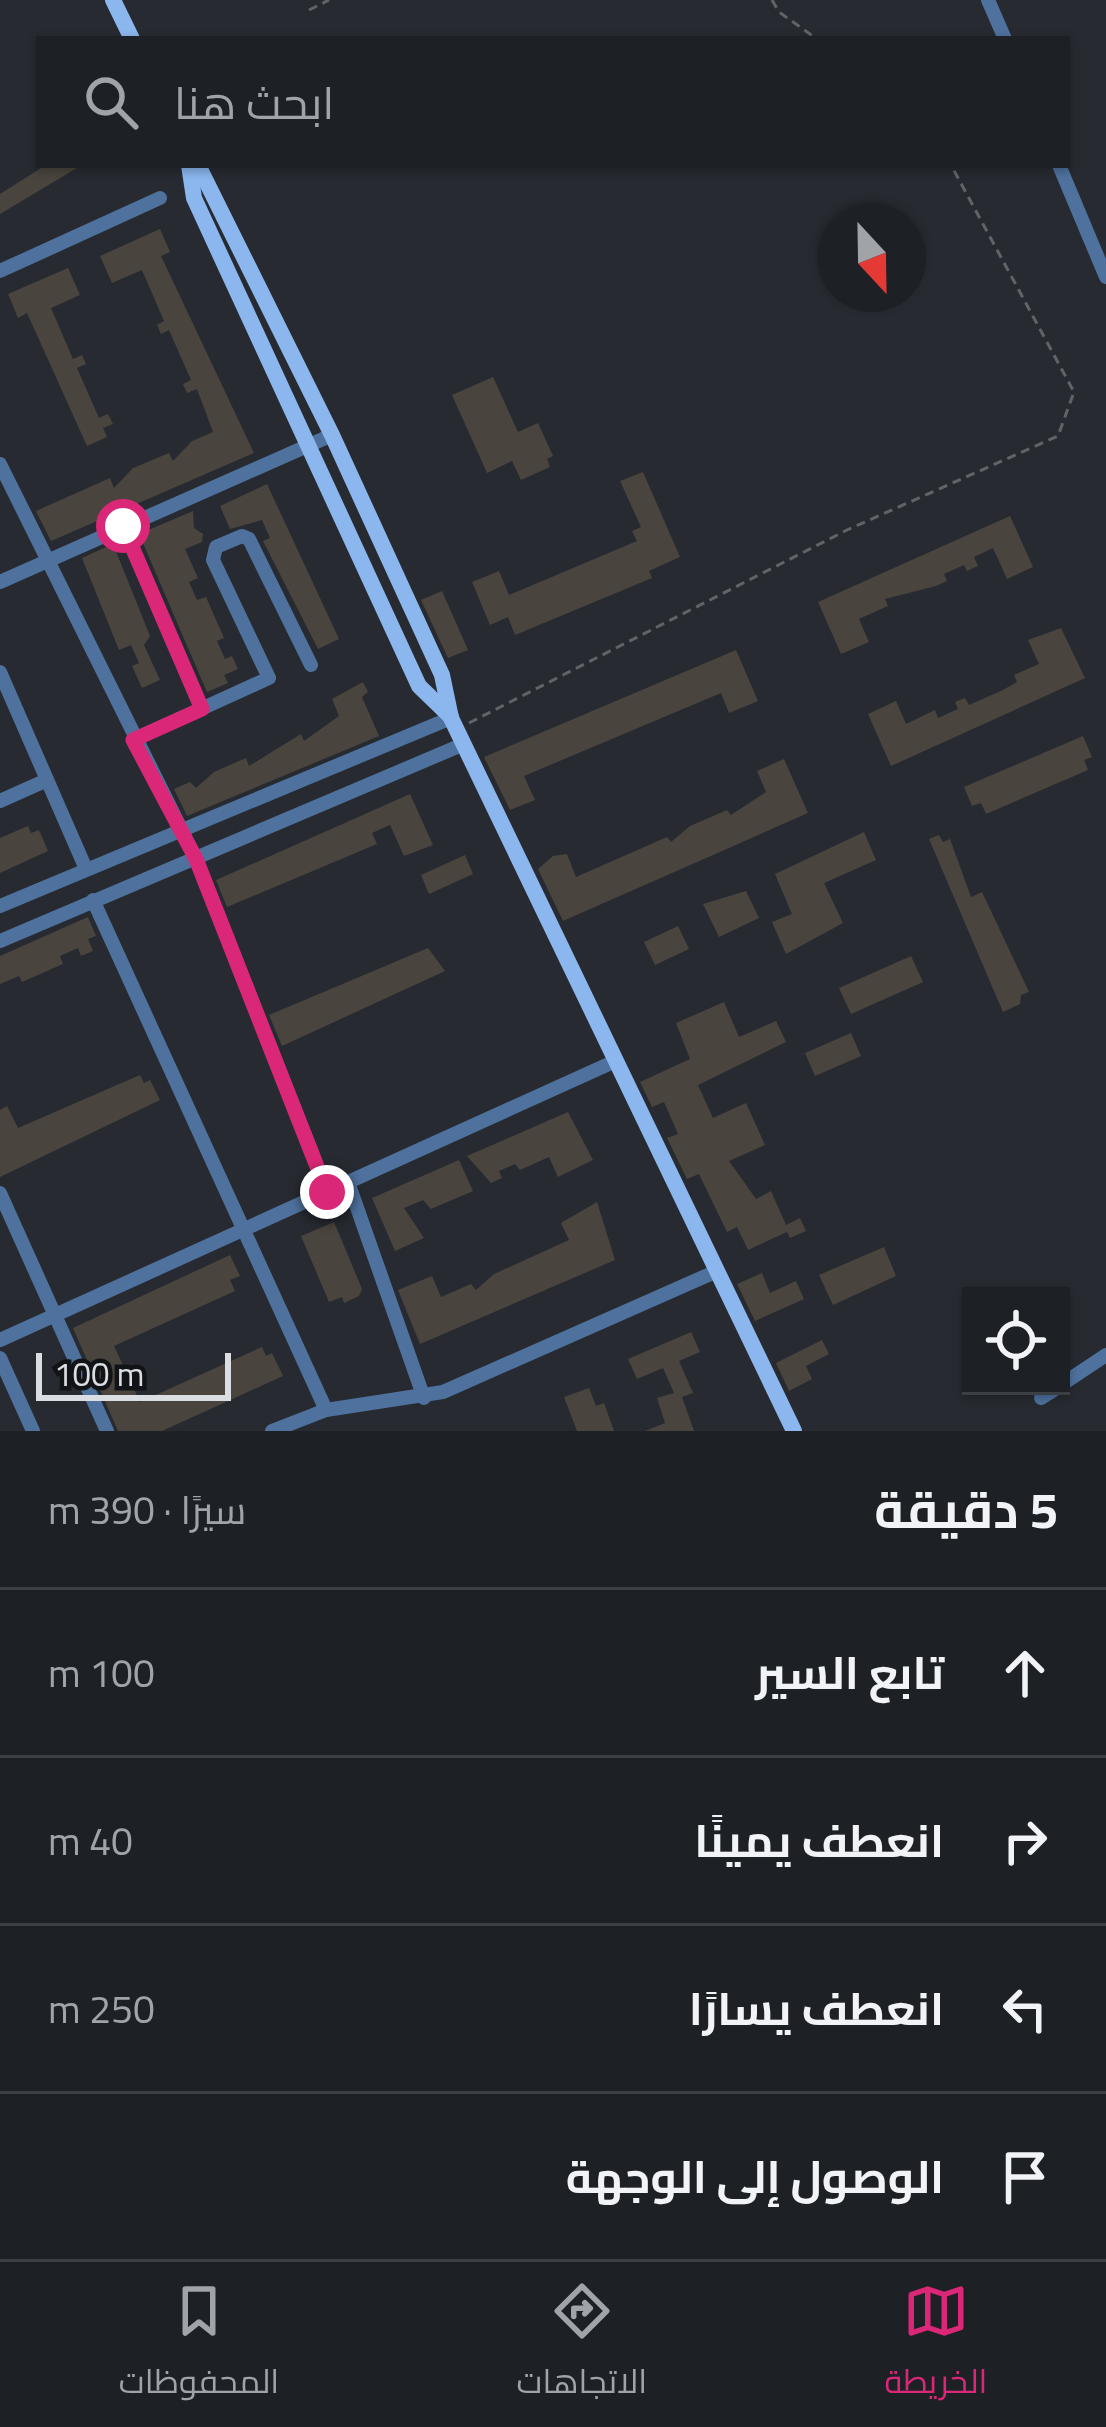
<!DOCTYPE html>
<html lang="ar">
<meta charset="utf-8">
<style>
:root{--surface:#1d2025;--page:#2a2d32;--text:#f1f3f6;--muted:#a0a3a7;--line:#3b3e42;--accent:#db2777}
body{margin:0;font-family:Georgia,Cairo,serif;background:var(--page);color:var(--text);direction:rtl}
.controls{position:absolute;right:36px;bottom:36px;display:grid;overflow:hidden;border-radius:0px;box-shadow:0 3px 9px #0004}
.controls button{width:108px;height:108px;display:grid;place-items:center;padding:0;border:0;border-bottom:3px solid var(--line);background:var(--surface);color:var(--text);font:60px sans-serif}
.compass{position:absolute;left:818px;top:204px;width:108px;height:108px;border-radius:50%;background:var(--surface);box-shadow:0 3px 9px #0004;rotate:158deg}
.scale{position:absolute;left:36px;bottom:30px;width:195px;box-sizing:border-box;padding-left:12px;border:6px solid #dadde1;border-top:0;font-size:33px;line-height:42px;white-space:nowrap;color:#dadde1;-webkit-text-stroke:9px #111316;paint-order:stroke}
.stop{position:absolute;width:36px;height:36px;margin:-27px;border:9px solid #db2777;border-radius:50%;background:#fff}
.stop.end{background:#db2777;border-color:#fff;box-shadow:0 3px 12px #0008}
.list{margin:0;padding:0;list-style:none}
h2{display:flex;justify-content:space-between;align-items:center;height:156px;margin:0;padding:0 48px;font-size:51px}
h2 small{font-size:39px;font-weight:400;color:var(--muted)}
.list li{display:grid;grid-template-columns:78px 1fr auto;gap:36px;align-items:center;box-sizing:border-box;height:168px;padding:0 48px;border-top:3px solid var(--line)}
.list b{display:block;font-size:45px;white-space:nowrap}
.list em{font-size:39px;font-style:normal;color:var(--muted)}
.icon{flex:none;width:66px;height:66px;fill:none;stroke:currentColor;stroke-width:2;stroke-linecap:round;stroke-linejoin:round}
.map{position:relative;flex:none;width:1106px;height:1431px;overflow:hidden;direction:ltr}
.search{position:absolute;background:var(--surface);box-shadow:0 3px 9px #0004;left:36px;right:36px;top:36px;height:132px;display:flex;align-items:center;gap:30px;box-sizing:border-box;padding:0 42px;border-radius:0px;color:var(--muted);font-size:45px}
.sheet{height:828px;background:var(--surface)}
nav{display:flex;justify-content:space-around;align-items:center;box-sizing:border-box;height:168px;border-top:3px solid var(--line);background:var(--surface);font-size:33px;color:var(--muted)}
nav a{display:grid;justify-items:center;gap:6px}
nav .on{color:var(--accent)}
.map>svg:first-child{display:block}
.building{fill:#49443d}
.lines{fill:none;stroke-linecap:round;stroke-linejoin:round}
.path{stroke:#606469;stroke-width:3;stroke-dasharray:9 6;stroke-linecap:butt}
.minor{stroke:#4e719e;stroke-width:14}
.major{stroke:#8bb6ee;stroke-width:16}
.route{stroke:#db2777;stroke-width:15}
</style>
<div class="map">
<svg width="1106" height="1431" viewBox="0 0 1106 1431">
<rect width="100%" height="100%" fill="#272b31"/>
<g class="building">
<path d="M46 165H82L0 214V194Z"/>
<path d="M160 229 170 252 161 256 254 453 51 541 36 511 110 478 114 488 133 468 169 453 173 461 192 441 213 432 197 389 187 393 183 384 191 380 169 330 161 334 157 325 164 321 142 270 112 283 100 256Z"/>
<path d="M68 268 80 295 51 308 73 359 82 355 86 364 77 368 99 418 108 414 113 424 103 428 107 437 87 446 27 313 18 318 8 294Z"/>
<path d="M493 377 518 432 538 423 553 456 547 459 550 467 521 480 512 461 487 473 452 395Z"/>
<path d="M643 472 680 557 649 571 652 578 515 635 508 617 490 625 472 582 499 571 509 595 637 541 632 531 641 527 620 481Z"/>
<path d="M267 484 339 639 318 649 263 541 270 538 262 520 230 529 220 506Z"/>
<path d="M193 511 194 528 203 534 202 542 185 549 198 578 189 582 197 600 206 597 224 638 217 641 225 659 232 656 238 669 224 675 228 683 207 692 139 534Z"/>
<path d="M1010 516 1033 567 1007 579 993 548 974 557 978 566 967 571 964 565 944 574 947 581 936 586 885 599 888 606 859 619 869 642 841 654 818 602Z"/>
<path d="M113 544 150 636 144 645 160 680 142 688 132 666 139 663 131 645 119 650 82 558Z"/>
<path d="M442 591 468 650 448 658 421 600Z"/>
<path d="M1061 628 1085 678 891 766 868 714 896 701 906 724 935 710 938 718 958 709 955 702 965 698 969 705 1003 690 1017 682 1014 675 1039 664 1028 640Z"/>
<path d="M736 650 758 701 729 713 721 693 524 776 535 800 510 810 484 757Z"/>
<path d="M363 682 368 692 362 697 379 736 187 816 174 789 190 782 196 788 214 772 246 758 249 766 301 734 304 741 339 716 332 699Z"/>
<path d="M1083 736 1092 757 1084 760 1088 770 986 814 981 803 972 806 964 787Z"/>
<path d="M784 759 808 813 563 921 538 869 553 856 567 854 576 877 667 837 671 842 690 826 727 810 731 815 766 792 757 771Z"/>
<path d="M410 794 433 845 404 856 390 825 372 833 377 844 227 907 216 880Z"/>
<path d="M28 826 31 833 39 830 48 851 0 873V838Z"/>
<path d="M864 832 876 860 824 883 843 923 786 954 772 922 792 914 775 874Z"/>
<path d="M939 835 943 842 950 839 971 897 982 892 1029 992 1021 995 1020 1004 1003 1012 929 839Z"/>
<path d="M465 855 473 874 429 894 421 875Z"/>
<path d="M746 891 759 918 719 937 703 904Z"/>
<path d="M88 917 96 936 88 939 93 951 81 956 78 948 60 956 63 964 22 982 19 976 0 984V956Z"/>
<path d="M678 926 689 949 655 965 644 942Z"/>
<path d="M428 948 445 971 282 1046 269 1015Z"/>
<path d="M911 956 923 982 851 1014 839 988Z"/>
<path d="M724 1002 739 1037 776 1021 786 1042 698 1085 713 1118 746 1103 765 1145 729 1161 756 1199 771 1191 786 1225 800 1218 806 1231 790 1238 787 1232 748 1250 737 1227 727 1232 699 1174 687 1179 667 1138 678 1134 664 1102 652 1107 640 1082 690 1059 676 1023Z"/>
<path d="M851 1033 861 1056 815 1076 805 1053Z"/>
<path d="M140 1075 144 1083 150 1080 160 1100 0 1177V1110L7 1106 18 1128Z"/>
<path d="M568 1112 593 1160 558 1177 549 1157 520 1170 515 1164 499 1171 502 1178 491 1183 467 1156Z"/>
<path d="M459 1160 473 1191 431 1209 423 1200 404 1208 424 1238 395 1251 372 1198Z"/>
<path d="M597 1202 615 1260 420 1344 398 1290 432 1276 441 1297 471 1284 476 1290 494 1274 569 1240 561 1223Z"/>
<path d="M334 1222 362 1289 359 1296 344 1303 342 1297 329 1302 301 1236Z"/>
<path d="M884 1247 896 1276 833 1305 819 1275Z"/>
<path d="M230 1255 240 1276 230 1280 235 1291 114 1346 140 1402 262 1347 266 1356 272 1353 283 1376 162 1431H118L73 1328Z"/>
<path d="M762 1273 770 1293 796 1281 804 1299 755 1321 737 1284Z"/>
<path d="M691 1332 700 1352 679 1361 693 1393 682 1397 694 1431H645L665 1423 657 1398 674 1393 663 1368 637 1379 628 1359Z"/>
<path d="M822 1340 829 1354 806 1366 812 1379 789 1391 776 1363Z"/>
<path d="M589 1388 596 1406 604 1403 614 1431H577L564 1397Z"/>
</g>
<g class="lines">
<g class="path">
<path d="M772 0 779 12 817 39"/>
<path d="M309 10 329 0"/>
<path d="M469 723 847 530 1058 436 1074 392 951 165"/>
</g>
<g class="minor">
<path d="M988 0 1005 39"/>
<path d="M1059 165 1106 277"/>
<path d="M0 271 160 198"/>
<path d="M0 464 196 859 327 1191"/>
<path d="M123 526 202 709"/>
<path d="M0 582 332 435"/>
<path d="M0 672 86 869"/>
<path d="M133 740 269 678 213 560 216 547 242 536 249 539 311 665"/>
<path d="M0 801 47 780"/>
<path d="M93 900 326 1410"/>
<path d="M0 906 451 718"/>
<path d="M0 941 464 744"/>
<path d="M348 1182 424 1398"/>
<path d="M0 1193 107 1431"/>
<path d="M0 1340 613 1062"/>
<path d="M0 1358 33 1431"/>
<path d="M1061 1385 1106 1355"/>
<path d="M1041 1398 1060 1386"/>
<path d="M272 1431 326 1410 443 1392 717 1271"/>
</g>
<g class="major">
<path d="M113 0 132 39"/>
<path d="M189 165 194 198 419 686 451 717"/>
<path d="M198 165 332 435 442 675 451 718 794 1431"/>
</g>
</g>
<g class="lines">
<path class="route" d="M123 526 202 709 133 740 196 859 327 1192"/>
</g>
</svg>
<div class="controls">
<button><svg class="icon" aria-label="locate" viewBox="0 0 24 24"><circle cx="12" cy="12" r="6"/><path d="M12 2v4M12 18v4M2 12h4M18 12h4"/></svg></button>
</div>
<svg class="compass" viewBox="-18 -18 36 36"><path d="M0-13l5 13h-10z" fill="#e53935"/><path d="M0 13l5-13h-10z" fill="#a0a3a7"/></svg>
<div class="scale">100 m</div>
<div class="stop" style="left:123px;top:526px"></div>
<div class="stop end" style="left:327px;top:1192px"></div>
<div class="search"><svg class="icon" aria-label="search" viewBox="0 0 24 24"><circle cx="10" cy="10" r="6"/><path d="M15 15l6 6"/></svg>ابحث هنا</div>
</div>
<section class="sheet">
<h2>5 دقيقة<small>سيرًا · 390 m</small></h2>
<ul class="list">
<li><svg class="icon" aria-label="ahead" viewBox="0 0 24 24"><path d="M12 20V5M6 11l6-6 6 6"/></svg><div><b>تابع السير</b></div><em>100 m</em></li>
<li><svg class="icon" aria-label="right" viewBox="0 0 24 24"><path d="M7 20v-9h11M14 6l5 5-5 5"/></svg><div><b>انعطف يمينًا</b></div><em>40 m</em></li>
<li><svg class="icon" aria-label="left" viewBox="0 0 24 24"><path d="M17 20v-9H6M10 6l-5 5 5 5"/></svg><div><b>انعطف يسارًا</b></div><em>250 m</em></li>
<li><svg class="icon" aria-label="arrive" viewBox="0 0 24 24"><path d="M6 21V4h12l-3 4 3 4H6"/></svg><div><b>الوصول إلى الوجهة</b></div></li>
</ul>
</section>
<nav>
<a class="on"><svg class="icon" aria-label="map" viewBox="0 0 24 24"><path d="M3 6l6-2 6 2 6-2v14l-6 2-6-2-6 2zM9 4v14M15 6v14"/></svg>الخريطة</a>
<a><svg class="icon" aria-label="directions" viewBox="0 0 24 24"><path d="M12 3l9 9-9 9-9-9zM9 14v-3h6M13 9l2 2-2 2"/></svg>الاتجاهات</a>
<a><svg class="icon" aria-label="saved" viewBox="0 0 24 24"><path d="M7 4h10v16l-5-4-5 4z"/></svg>المحفوظات</a>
</nav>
